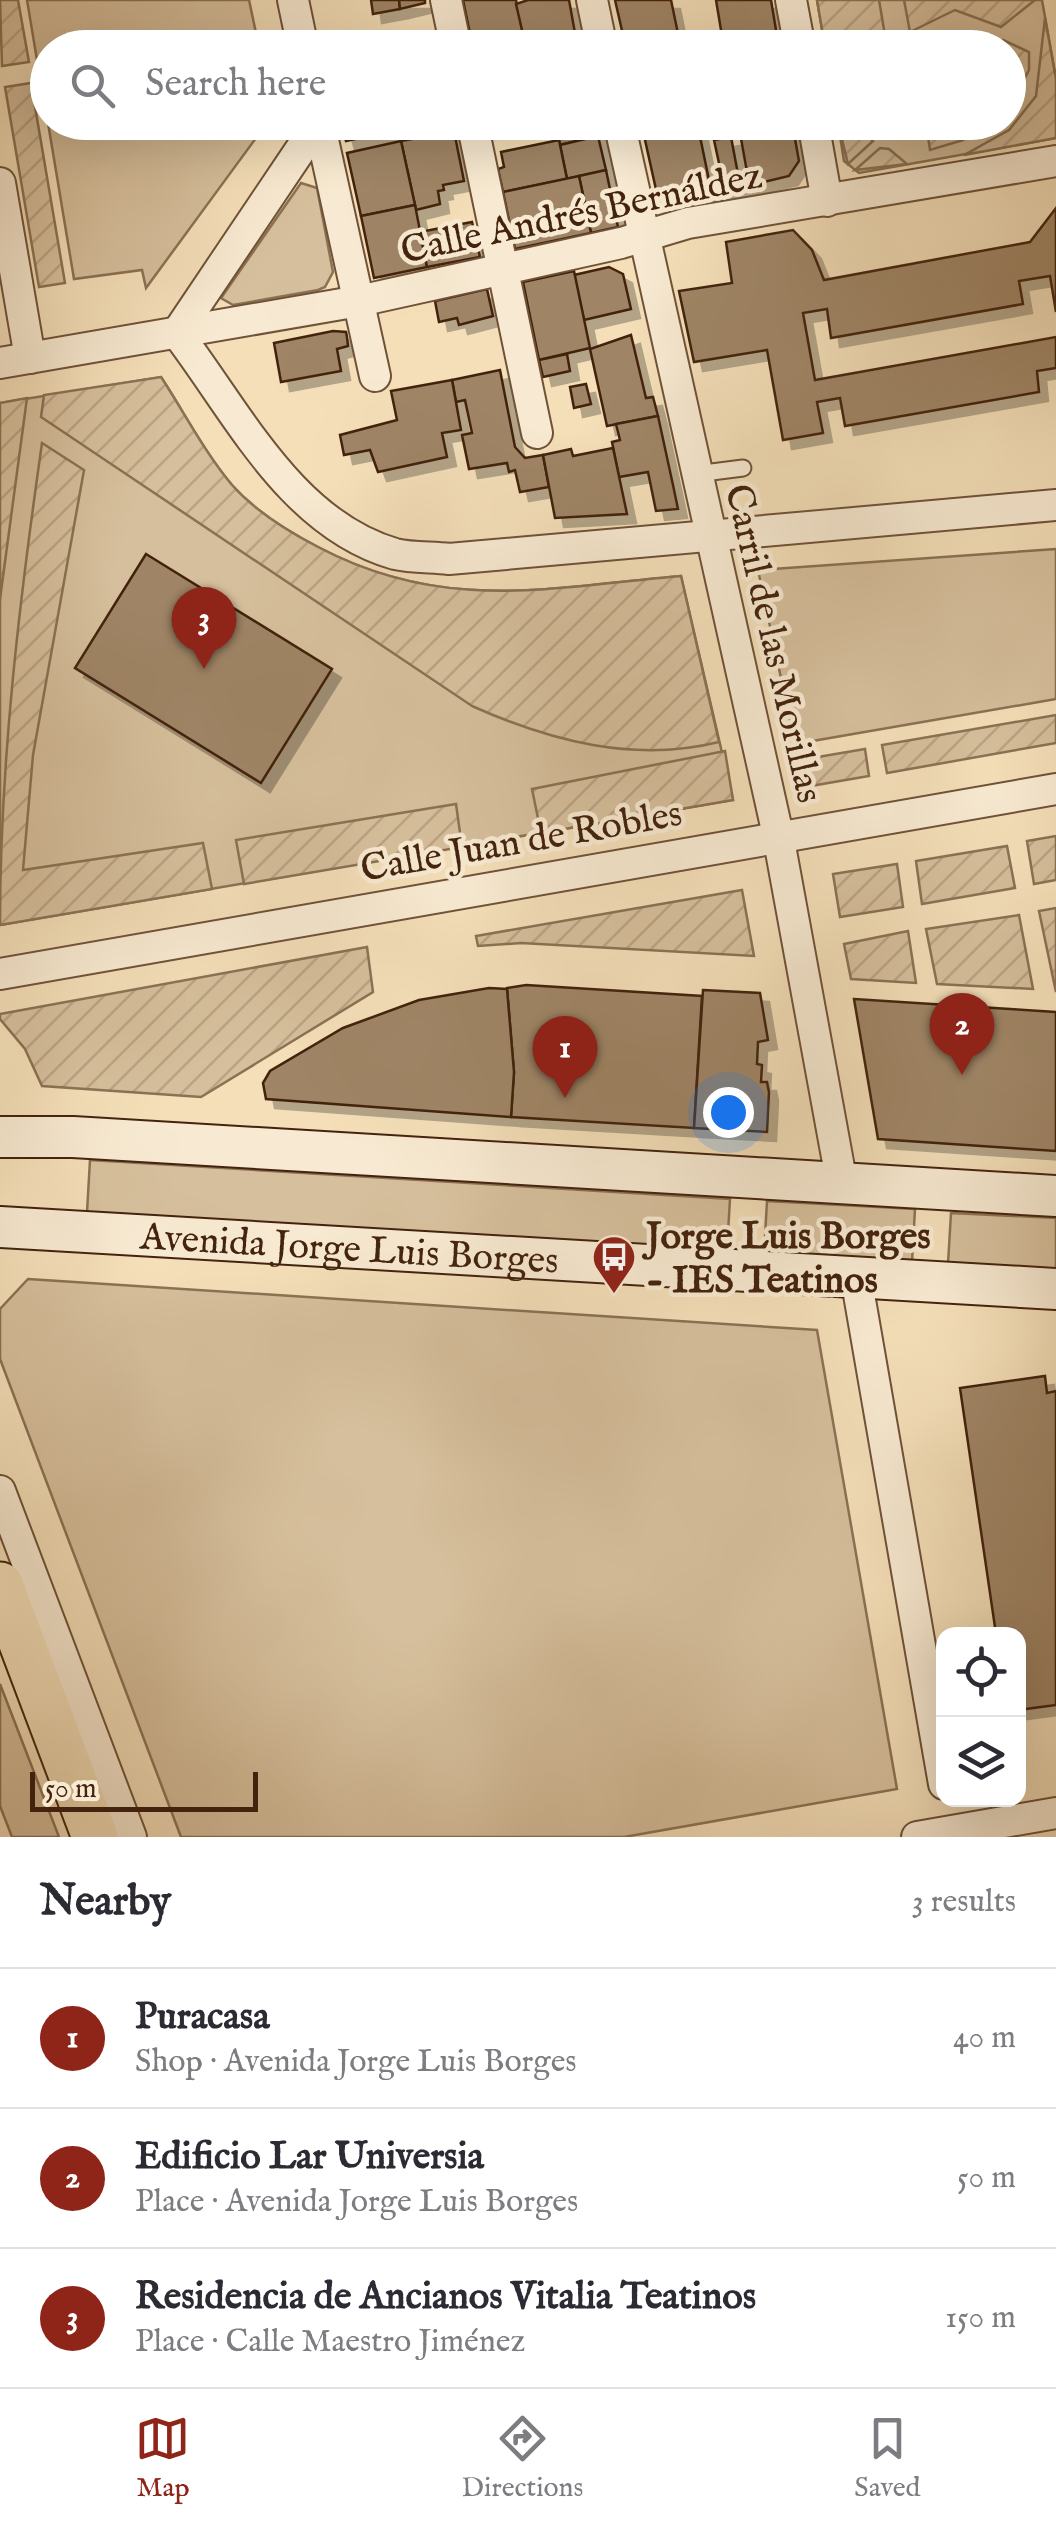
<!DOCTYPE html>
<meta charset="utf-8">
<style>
:root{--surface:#fff;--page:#f7f7f7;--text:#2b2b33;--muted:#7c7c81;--line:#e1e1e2;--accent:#8f2418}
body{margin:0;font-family:"IM FELL English",serif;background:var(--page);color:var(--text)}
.controls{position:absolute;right:30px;bottom:30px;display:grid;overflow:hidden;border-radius:20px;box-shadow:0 10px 40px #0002}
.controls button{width:90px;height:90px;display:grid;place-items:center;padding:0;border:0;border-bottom:2px solid var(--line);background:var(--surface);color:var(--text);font:50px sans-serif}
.scale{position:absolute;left:30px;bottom:25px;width:228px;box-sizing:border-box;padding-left:10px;border:5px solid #43230d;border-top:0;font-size:28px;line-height:35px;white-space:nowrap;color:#43230d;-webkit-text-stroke:8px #f8ead2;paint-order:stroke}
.you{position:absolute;left:728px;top:1112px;width:35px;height:35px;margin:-25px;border:8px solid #fff;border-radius:50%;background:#1a73e8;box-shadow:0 0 0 15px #1a73e833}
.badge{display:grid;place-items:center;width:65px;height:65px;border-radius:50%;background:var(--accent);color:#fff;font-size:32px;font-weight:700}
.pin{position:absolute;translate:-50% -82px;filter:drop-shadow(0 2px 5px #0008)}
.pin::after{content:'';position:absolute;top:52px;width:35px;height:30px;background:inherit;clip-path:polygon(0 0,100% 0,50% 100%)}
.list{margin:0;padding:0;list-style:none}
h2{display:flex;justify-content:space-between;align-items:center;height:130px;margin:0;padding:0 40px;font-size:42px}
h2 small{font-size:32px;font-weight:400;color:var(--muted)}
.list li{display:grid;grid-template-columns:65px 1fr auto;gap:30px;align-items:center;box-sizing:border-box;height:140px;padding:0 40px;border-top:2px solid var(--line)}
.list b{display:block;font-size:38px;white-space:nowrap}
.list p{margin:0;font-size:32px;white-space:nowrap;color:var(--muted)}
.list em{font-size:32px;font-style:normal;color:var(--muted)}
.icon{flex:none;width:55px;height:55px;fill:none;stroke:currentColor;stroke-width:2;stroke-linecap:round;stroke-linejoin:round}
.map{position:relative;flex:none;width:1056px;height:1837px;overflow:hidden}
.search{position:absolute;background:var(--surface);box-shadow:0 10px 40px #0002;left:30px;right:30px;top:30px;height:110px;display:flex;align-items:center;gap:25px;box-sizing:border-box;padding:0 35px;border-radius:55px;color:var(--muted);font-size:38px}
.sheet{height:550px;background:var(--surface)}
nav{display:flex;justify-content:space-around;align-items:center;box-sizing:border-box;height:140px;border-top:2px solid var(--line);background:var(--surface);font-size:28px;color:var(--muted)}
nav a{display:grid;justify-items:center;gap:5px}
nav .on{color:var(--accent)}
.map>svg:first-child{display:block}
.green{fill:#d6bf9c;stroke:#8c7154;stroke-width:2.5}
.garden{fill:url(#garden-furrows);stroke:#8c7154;stroke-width:2.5}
.building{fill:#9f8566;stroke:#43230d;stroke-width:2.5;filter:url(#shadow)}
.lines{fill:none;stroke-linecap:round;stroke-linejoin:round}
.lane-casing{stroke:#6f5238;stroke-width:19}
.street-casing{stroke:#6f5238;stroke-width:34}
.secondary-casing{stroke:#43230d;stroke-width:44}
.primary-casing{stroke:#43230d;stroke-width:49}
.lane{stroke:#f8ead2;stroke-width:15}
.street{stroke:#f8ead2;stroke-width:30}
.secondary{stroke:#f8ead2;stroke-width:40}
.primary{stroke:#f4dfb9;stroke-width:45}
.labels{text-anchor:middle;stroke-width:9;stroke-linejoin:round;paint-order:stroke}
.street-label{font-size:38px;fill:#43230d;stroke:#f8ead2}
.poi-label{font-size:38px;font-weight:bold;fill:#43230d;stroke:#f8ead2;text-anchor:start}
</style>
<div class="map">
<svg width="1056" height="1837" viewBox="0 0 1056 1837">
<defs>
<pattern id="garden-furrows" width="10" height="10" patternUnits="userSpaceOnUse" patternTransform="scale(2.5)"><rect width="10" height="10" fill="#d6bf9c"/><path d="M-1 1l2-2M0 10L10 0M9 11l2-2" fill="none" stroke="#b9a485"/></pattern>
<filter id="shadow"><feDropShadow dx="9" dy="9" stdDeviation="0" flood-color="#0004"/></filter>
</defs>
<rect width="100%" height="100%" fill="#f4dfb9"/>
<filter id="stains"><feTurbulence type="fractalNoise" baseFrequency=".002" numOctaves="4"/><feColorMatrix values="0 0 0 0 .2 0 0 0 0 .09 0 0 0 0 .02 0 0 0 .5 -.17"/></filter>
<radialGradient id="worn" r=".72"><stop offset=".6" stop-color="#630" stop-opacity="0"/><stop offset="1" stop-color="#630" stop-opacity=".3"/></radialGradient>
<g class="green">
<path d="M27 0H249L259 47 48 48 47 120Z"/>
<path d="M817 0H1042L1056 79V138L859 173 844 161 838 123 1008 122V48L825 47Z"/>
<path d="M48 123V122L267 123 146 288 142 270 74 279Z"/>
<path d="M301 183 317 188 333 272 325 287 318 290 233 305 221 298Z"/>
<path d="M161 377C184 412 205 453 232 485 255 511 287 531 318 547 443 613 547 588 681 576L733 800 0 925V403Z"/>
<path d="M1056 549V699L795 744 758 570Z"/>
<path d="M90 1160 730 1199 727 1250 87 1212Z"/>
<path d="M767 1201 915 1209 912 1262 764 1254Z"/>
<path d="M951 1213 1056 1218V1270L948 1264Z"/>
<path d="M28 1279 817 1330 897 1789 624 1837H181L0 1359V1309Z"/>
<path d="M0 1684 59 1837H12L0 1806Z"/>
</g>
<g class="garden">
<path d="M0 0H18L29 62 2 66Z"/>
<path d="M817 0H879L887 47H825Z"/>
<path d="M904 0H1035L1001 27 955 10 910 32Z"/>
<path d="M1045 18 1056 79V138L964 155 1009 130 1036 96Z"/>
<path d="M1003 40 1029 52V70L1012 102 1009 100 1008 48 994 47Z"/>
<path d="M31 83 65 283 39 287 5 87Z"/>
<path d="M838 123H851L873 141 848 164Z"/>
<path d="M926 123V122L989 123 963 140 930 150Z"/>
<path d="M880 148 889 149 907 164 855 170Z"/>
<path d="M161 377C184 412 205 453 232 485 255 511 287 531 318 547 443 613 547 588 681 576L719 742C634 763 550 741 472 706L41 417 44 395Z"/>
<path d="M27 398 0 599V403Z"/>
<path d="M42 443 84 470 33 755 23 870 203 843 212 889 0 925C0 763 19 604 42 443Z"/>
<path d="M1056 715V743L887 773 882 745Z"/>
<path d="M865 749 869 776 805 787 800 760Z"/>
<path d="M725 751 733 800 541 833 532 789Z"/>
<path d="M456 804 462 847 244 884 236 840Z"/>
<path d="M1056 836V880L1034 884 1027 841Z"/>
<path d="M1007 846 1015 888 922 904 916 861Z"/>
<path d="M897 864 903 907 840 917 833 874Z"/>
<path d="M742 890 754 956 521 943 478 946 476 936Z"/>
<path d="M1056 908V992L1039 911Z"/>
<path d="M1019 915 1033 989 937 984 926 929Z"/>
<path d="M908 931 916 983 851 979 844 944Z"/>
<path d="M367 947 373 992 201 1097 42 1086 25 1049 0 1019V1014Z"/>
</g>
<g class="building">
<path d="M371 0H399L400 9 373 14Z"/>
<path d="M399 0H425V3L400 9Z"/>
<path d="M463 0H516L525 43 473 48Z"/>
<path d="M528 0H569L575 33 525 43 516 4Z"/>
<path d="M615 0H671L681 48H626Z"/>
<path d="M716 0H771L779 48H724Z"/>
<path d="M575 33 578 48H543L542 40Z"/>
<path d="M341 122H397L398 130 346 141Z"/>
<path d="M555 122H595L598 136 560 145Z"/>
<path d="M641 122H697L709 180 722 177 714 140 731 137 738 174 747 172 738 122H792L799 161 789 176 672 204 657 194Z"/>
<path d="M454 131 464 181 443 185 444 190 438 191 440 204 416 210 401 141Z"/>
<path d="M598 136 606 170 567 179 560 145Z"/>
<path d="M559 140 567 179 503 192 498 169 504 167 501 152Z"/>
<path d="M401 141 415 205 361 216 347 153Z"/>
<path d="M606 170 618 227 591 233 579 176Z"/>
<path d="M579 176 591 233 515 249 503 192Z"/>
<path d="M415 205 427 267 374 278 361 216Z"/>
<path d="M1056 208V312L1050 276 1019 281 1023 304 831 338 827 309 803 313 815 380 1056 337V368L1037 371 1039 392 845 426 840 398 817 402 823 433 783 440 767 350 694 362 679 291 732 283 726 242 793 230 812 250 824 280 1030 242Z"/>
<path d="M472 222 480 257 427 267 420 232Z"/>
<path d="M609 267 623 274 631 309 584 320 574 275Z"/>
<path d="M574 271 590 348 539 360 523 282Z"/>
<path d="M487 289 493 316 459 325 457 318 439 322 435 301Z"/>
<path d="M333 331 346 332 347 337 348 346 337 349 341 371 281 382 274 343Z"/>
<path d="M631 335 646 398 653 397 658 416 607 426 590 349Z"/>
<path d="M567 354 570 371 543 377 539 360Z"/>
<path d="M500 370 515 447 525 458 543 455 549 487 520 492 515 470 509 472 507 463 469 469 462 435 472 433 465 400 456 402 452 380Z"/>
<path d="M452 380 461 430 442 433 447 457 378 472 370 450 344 455 340 435 397 420 391 391Z"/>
<path d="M586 384 591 404 574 408 570 387Z"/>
<path d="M658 416 673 485 678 509 656 511 648 472 619 477 612 442 620 440 616 424Z"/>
<path d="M613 448 627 514 555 518 543 455 571 449 573 456Z"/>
<path d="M146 554 332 669 261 783 75 668Z"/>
<path d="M526 985 702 996 694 1128 511 1117 514 1072 507 988Z"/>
<path d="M489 988 507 989 514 1072 511 1117 266 1099 263 1083 270 1071 343 1028 419 1000Z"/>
<path d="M703 990 760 993 768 1040 758 1042 757 1064 762 1065 761 1082H767L769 1092 767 1132 694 1128Z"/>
<path d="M854 999 1056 1012V1151L878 1139Z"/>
<path d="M1045 1376 1047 1393 1056 1391V1705L1018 1710V1634H996L960 1388Z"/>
</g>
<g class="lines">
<g class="lane-casing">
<path id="lane" d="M696 474 743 468"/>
</g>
<g class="street-casing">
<g id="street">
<path d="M293 0 303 48"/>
<path d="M446 0 456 48"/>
<path d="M592 0 602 48"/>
<path d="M791 0 800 48"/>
<path d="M319 122 375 376"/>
<path d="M472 122 537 433"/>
<path d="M619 122 778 835 842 1184"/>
<path d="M813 122 827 201"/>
<path d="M0 183 30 358"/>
<path d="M177 333C238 413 291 524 395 554 412 558 432 557 449 559L1056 505"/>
<path d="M177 333 319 122"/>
<path d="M0 363 359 301 621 243 688 223 1056 161"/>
<path d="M0 974 1056 789"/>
<path d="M856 1277 944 1784"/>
<path d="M0 1491 131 1837"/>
<path d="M917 1837 1056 1813"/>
</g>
</g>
<g class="secondary-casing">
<g id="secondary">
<path d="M0 1137H73L1056 1196"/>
<path id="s1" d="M0 1227 1056 1289"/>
</g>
</g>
<g class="primary-casing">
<path id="primary" d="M0 1585 95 1837"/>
</g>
<use href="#lane" class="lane"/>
<use href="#street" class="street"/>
<use href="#secondary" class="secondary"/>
<use href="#primary" class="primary"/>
</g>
<defs>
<g id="bus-pin" transform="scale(2.25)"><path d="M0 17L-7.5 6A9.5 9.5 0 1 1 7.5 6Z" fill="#8f2418" stroke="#f8ead2"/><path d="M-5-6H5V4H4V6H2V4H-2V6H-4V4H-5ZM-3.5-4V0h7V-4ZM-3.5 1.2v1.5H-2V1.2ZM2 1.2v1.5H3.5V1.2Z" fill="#fff"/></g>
</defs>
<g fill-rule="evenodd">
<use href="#bus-pin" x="614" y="1257"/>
</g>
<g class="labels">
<g class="street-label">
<text transform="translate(581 212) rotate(-12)" y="13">Calle Andrés Bernáldez</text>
<text transform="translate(775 643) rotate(77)" y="13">Carril de las Morillas</text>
<text transform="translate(521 840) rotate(-10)" y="13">Calle Juan de Robles</text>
<text dy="13" stroke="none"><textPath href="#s1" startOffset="350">Avenida Jorge Luis Borges</textPath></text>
</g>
<g class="poi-label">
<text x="646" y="1248">Jorge Luis Borges<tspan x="646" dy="44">- IES Teatinos</tspan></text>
</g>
</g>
<rect width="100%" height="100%" filter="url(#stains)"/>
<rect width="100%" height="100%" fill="url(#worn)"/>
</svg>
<div class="controls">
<button><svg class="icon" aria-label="locate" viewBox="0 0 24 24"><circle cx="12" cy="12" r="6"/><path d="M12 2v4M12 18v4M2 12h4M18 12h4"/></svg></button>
<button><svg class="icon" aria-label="layers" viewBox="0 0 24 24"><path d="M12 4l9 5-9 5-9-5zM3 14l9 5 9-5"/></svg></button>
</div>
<div class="scale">50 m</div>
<div class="you"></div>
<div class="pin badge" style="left:565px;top:1098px">1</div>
<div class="pin badge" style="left:962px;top:1075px">2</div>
<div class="pin badge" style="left:204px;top:669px">3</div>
<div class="search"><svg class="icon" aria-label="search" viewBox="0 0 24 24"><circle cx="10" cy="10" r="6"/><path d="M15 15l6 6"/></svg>Search here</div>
</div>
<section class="sheet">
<h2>Nearby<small>3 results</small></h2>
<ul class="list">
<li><span class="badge">1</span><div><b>Puracasa</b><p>Shop · Avenida Jorge Luis Borges</p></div><em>40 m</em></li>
<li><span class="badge">2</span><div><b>Edificio Lar Universia</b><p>Place · Avenida Jorge Luis Borges</p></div><em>50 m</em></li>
<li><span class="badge">3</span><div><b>Residencia de Ancianos Vitalia Teatinos</b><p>Place · Calle Maestro Jiménez</p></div><em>150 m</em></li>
</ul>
</section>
<nav>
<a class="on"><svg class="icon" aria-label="map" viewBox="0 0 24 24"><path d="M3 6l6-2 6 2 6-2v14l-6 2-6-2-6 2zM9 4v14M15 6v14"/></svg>Map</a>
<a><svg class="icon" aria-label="directions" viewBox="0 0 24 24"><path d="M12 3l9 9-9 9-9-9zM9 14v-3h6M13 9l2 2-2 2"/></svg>Directions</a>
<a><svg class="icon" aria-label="saved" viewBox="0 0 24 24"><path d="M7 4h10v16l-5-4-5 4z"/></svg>Saved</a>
</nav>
